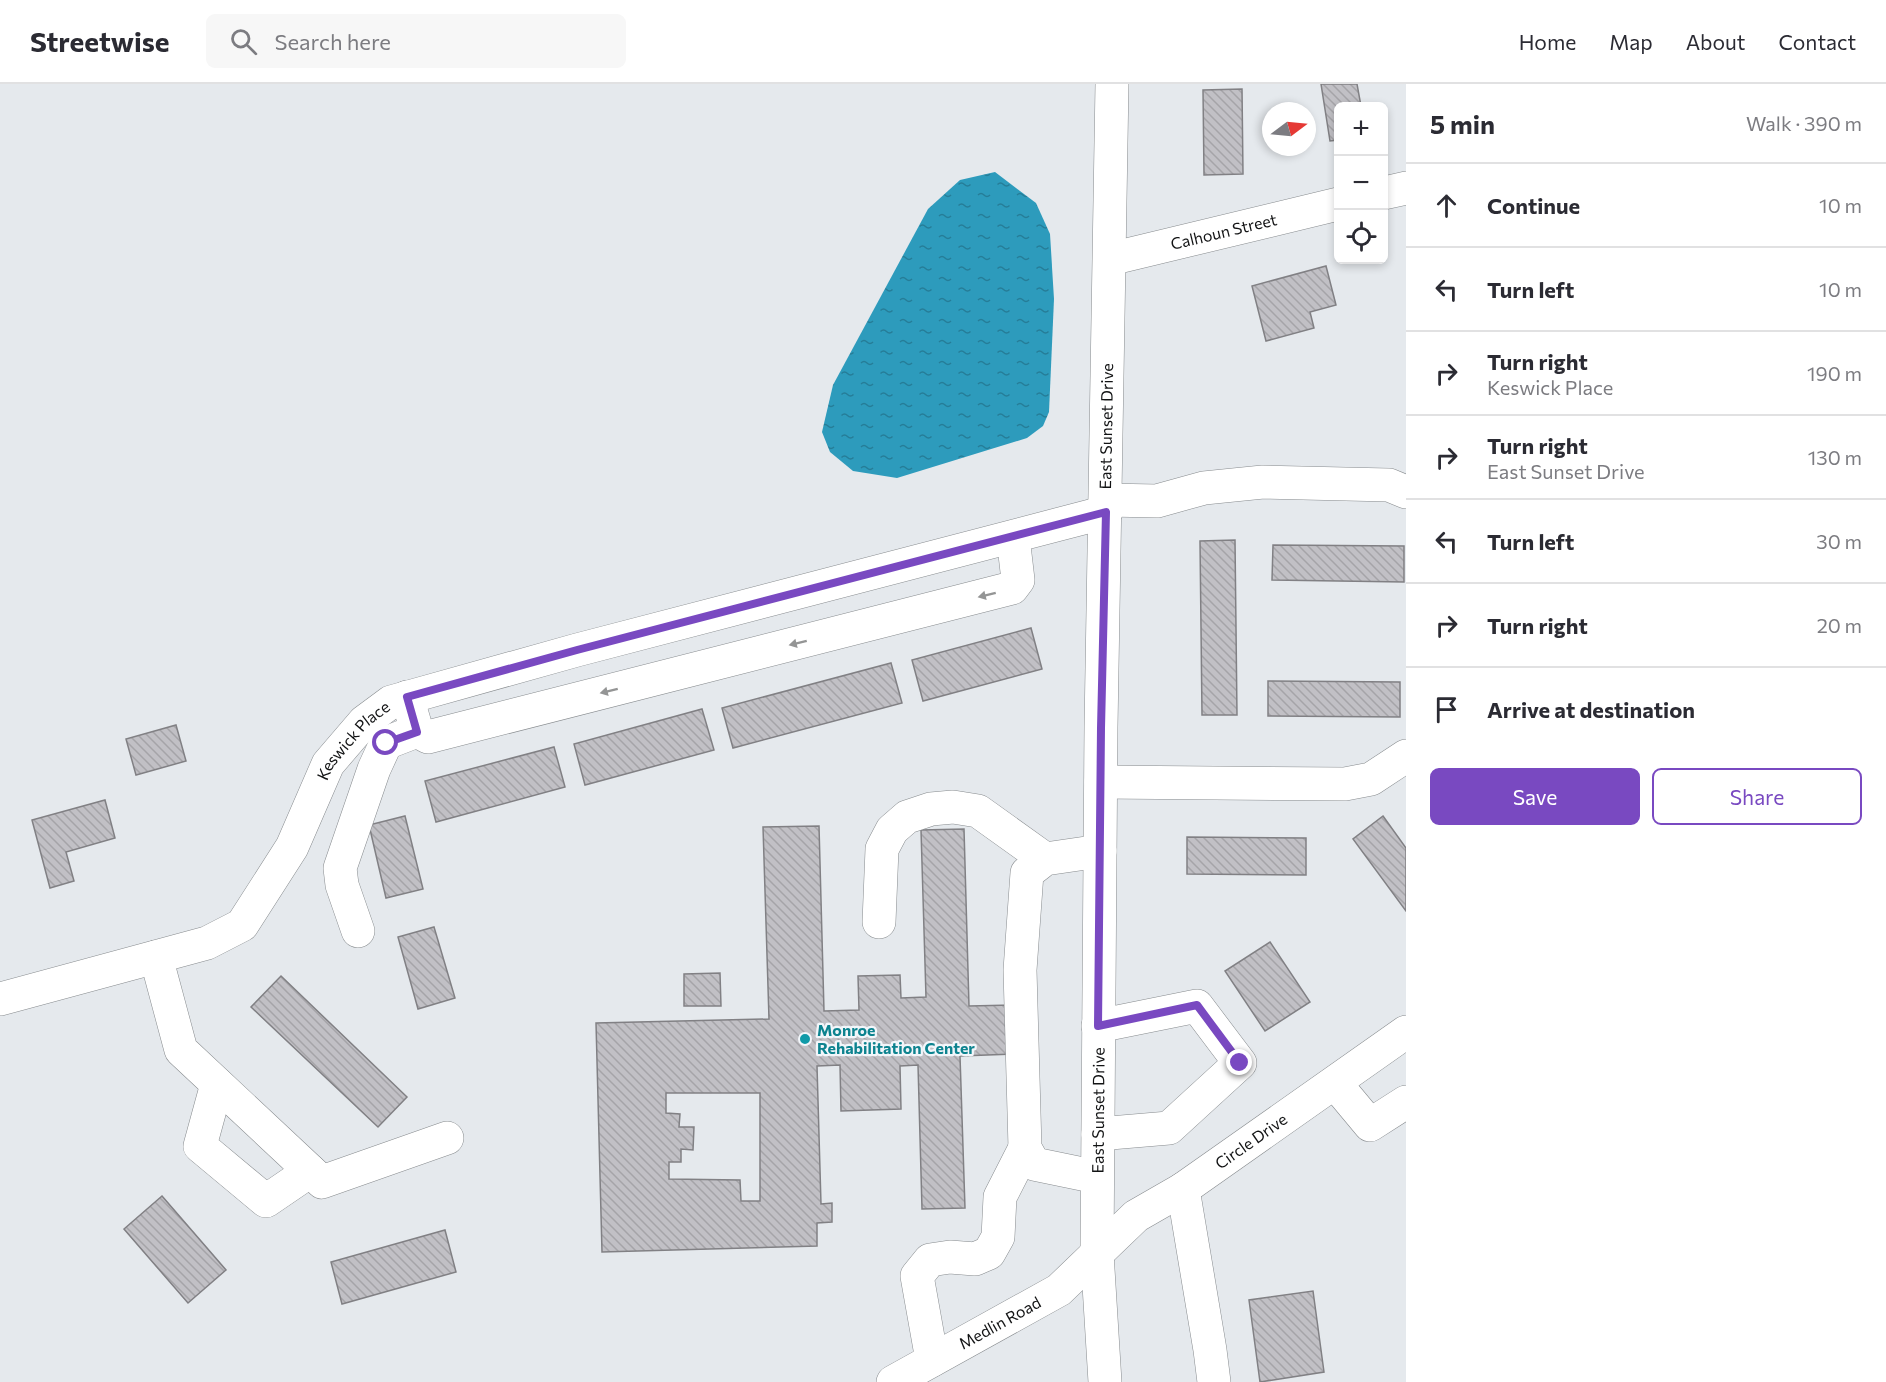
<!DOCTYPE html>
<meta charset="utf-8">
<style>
:root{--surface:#fff;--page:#f7f7f7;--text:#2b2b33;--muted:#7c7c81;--line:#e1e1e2;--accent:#7949c1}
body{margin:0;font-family:Commissioner,sans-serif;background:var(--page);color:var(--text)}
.controls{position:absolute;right:18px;top:18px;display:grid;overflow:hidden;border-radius:9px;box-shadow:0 3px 9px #0003}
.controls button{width:54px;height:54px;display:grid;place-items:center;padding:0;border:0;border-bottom:2px solid var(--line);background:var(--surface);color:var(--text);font:30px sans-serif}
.compass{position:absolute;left:1262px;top:18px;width:54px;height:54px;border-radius:50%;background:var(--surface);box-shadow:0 3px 9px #0003;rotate:74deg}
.stop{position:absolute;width:18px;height:18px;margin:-14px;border:4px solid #7949c1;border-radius:50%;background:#fff}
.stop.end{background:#7949c1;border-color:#fff;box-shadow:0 2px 6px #0008}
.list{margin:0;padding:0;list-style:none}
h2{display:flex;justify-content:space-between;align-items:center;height:78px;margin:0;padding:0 24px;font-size:26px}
h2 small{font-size:20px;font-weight:400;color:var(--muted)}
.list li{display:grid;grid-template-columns:39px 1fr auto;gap:18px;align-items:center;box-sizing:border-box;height:84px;padding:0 24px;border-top:2px solid var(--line)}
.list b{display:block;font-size:22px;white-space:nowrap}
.list p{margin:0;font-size:20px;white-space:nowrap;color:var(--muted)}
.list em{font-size:20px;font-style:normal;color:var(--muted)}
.actions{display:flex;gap:12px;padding:18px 24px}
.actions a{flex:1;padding:14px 0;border:2px solid var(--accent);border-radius:9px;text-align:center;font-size:21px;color:var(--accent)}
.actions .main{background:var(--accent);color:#fff}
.icon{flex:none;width:33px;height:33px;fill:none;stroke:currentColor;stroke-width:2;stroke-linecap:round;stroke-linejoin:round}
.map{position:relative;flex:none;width:1406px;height:1298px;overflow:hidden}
header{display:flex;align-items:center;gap:36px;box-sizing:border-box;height:84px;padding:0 30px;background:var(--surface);border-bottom:2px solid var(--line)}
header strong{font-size:28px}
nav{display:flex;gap:33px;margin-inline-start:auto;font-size:21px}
.search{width:420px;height:54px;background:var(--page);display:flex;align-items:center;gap:15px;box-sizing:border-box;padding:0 21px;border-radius:9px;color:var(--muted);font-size:22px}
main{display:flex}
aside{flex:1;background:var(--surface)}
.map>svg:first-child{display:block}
.water{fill:url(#water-ripples)}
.building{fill:url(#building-back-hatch);stroke:#818084;stroke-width:1.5;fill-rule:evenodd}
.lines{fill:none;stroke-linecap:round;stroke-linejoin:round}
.minor-casing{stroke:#878b8e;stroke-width:34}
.minor{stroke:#fff;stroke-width:33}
.oneway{fill:#949595}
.route{stroke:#7949c1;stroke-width:8}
.culture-dot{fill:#0f9aa8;stroke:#f2f6fa;stroke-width:2}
.labels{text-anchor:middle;stroke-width:4.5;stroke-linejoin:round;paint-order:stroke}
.street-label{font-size:16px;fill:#121314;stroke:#f2f6fa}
.culture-label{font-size:16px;font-weight:bold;fill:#0d838f;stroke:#f2f6fa;text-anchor:start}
</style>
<header>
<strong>Streetwise</strong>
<div class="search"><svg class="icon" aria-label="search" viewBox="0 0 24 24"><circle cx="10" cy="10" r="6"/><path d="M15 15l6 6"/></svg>Search here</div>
<nav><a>Home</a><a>Map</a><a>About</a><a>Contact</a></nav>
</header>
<main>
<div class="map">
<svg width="1406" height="1298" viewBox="0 0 1406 1298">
<defs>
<pattern id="water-ripples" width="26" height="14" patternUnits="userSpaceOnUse" patternTransform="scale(1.5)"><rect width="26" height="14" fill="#2d9bbc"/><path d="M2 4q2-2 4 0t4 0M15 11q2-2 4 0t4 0" fill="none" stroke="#257d98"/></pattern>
<pattern id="building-back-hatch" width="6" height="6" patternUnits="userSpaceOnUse" patternTransform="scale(1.5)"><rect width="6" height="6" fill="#c1c0c5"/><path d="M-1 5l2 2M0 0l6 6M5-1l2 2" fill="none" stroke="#a5a4a8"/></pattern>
</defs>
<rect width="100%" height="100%" fill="#e5e9ed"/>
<path class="water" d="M995 88 1036 119 1050 150 1054 215 1049 328 1043 342 1027 354 897 394 853 387 830 368 822 348 833 301 928 125 960 96Z"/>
<g class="building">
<path d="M1321 0H1357L1361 22H1338V56L1330 57Z"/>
<path d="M1242 5 1243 90 1204 91 1203 6Z"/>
<path d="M1326 182 1336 221 1310 228 1314 244 1266 257 1252 202Z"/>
<path d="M1235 456 1237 631H1202L1200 457Z"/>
<path d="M1273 461 1404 462V498L1272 496Z"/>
<path d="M1031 544 1042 585 923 617 912 576Z"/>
<path d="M891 579 902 619 733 664 722 624Z"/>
<path d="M1268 597 1400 598V633L1268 632Z"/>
<path d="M702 625 714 666 585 701 574 660Z"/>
<path d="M176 641 186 677 136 691 126 655Z"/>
<path d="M554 663 565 703 436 738 425 697Z"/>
<path d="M105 716 115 754 66 768 74 797 50 804 32 736Z"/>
<path d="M405 732 423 805 386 814 369 741Z"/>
<path d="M1383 732 1406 764V827L1353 755Z"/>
<path d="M819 742 824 927 859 926 858 892 900 891 901 914 926 913 921 746 964 745 969 922 1013 921 1014 970 960 972 965 1124 922 1125 918 981 900 982 901 1025 841 1027 840 981 817 982 821 1120 832 1119V1138L817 1139V1162L602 1168 596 939 769 935 763 743ZM666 1009H760V1117H741L740 1096 669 1095V1078H681V1065L693 1066 694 1043H679L680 1030 666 1029Z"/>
<path d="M1187 753 1306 754V791L1187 790Z"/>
<path d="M434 843 455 914 418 925 398 853Z"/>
<path d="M1270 858 1310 918 1265 947 1225 887Z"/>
<path d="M720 889 721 922H684V890Z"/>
<path d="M281 892 407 1013 378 1043 251 923Z"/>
<path d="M162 1112 226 1186 188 1219 124 1145Z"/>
<path d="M445 1146 456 1188 342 1220 331 1178Z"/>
<path d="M1313 1207 1324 1288 1260 1298 1249 1216Z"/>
</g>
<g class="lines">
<g class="minor-casing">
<g id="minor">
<path d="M1384 109 1406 104"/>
<path id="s1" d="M1110 175 1338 120"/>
<path d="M1106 416 1157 417 1204 404 1263 398 1389 401 1406 408"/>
<path d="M407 613 417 647 428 653 1012 504 1018 496 1013 453"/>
<path d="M1101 698 1345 700 1371 695 1406 672"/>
<path d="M879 838 882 765 892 746 907 733 931 725 953 723 978 727 1045 775"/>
<path d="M358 847 342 801 340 784 374 685 386 659 417 647"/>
<path d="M156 873 181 966 322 1098 447 1054"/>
<path id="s2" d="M0 915 207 859 242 841 292 763 328 680 364 638 391 618 577 566 1106 428"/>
<path d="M1335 999 1370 1041 1406 1018"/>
<path d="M217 1000 200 1062 266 1117 310 1087"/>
<path d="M1098 1050 1169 1044 1240 979 1197 922 1098 942"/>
<path d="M1097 1093 1034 1080 1025 1064 1020 886 1027 789 1045 775 1100 767"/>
<path d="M1183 1105 1210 1266 1214 1298"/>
<path d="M932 1276 917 1192 930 1176 950 1173 975 1175 989 1169 998 1153 1000 1113 1025 1064"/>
<path id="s3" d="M893 1298 1059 1206 1136 1132 1183 1105 1406 948"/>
<path id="s4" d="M1105 1298 1097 1169 1101 643 1112 0"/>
</g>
</g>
<use href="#minor" class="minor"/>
</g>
<defs><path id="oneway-solid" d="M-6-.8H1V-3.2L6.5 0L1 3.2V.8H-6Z" transform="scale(1.5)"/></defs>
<g class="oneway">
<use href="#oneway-solid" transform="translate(987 511) rotate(166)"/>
<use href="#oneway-solid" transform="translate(798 559) rotate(166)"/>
<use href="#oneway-solid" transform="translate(609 607) rotate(166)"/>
</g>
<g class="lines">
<path class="route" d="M386 659 417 648 407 613 577 566 1106 428 1101 644 1098 942 1197 921 1240 979"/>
</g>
<circle class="culture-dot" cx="805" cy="955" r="6"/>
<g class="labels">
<g class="street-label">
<text dy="6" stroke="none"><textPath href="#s1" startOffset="117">Calhoun Street</textPath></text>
<text dy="6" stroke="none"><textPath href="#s4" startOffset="956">East Sunset Drive</textPath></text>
<text dy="6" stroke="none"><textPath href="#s2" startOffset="471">Keswick Place</textPath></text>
<text dy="6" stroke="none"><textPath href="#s4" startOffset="272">East Sunset Drive</textPath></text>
<text dy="6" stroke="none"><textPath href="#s3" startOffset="434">Circle Drive</textPath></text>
<text dy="6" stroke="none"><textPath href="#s3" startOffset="122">Medlin Road</textPath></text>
</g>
<g class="culture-label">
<text x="817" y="952">Monroe<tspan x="817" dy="18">Rehabilitation Center</tspan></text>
</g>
</g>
</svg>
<div class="controls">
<button>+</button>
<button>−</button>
<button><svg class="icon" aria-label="locate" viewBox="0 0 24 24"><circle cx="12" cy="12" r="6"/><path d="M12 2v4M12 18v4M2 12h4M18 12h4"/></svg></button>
</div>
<svg class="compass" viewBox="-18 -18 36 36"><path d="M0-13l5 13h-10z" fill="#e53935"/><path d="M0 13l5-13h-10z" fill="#7c7c81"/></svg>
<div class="stop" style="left:386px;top:659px"></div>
<div class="stop end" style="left:1240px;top:979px"></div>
</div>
<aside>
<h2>5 min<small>Walk · 390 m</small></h2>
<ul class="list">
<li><svg class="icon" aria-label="ahead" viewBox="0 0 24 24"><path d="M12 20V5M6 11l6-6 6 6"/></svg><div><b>Continue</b></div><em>10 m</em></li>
<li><svg class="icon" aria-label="left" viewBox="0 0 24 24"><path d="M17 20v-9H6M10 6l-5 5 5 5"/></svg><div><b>Turn left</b></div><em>10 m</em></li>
<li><svg class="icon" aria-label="right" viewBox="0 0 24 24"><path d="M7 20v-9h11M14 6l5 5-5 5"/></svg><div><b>Turn right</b><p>Keswick Place</p></div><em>190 m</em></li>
<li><svg class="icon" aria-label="right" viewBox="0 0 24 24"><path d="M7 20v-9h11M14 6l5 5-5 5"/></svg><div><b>Turn right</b><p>East Sunset Drive</p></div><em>130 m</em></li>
<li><svg class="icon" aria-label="left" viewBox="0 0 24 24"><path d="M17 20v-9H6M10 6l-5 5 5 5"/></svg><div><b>Turn left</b></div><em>30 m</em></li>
<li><svg class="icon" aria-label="right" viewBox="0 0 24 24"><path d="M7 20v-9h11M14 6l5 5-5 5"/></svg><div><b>Turn right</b></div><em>20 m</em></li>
<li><svg class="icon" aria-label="arrive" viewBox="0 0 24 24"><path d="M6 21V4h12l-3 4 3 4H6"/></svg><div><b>Arrive at destination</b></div></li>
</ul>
<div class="actions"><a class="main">Save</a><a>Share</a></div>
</aside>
</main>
